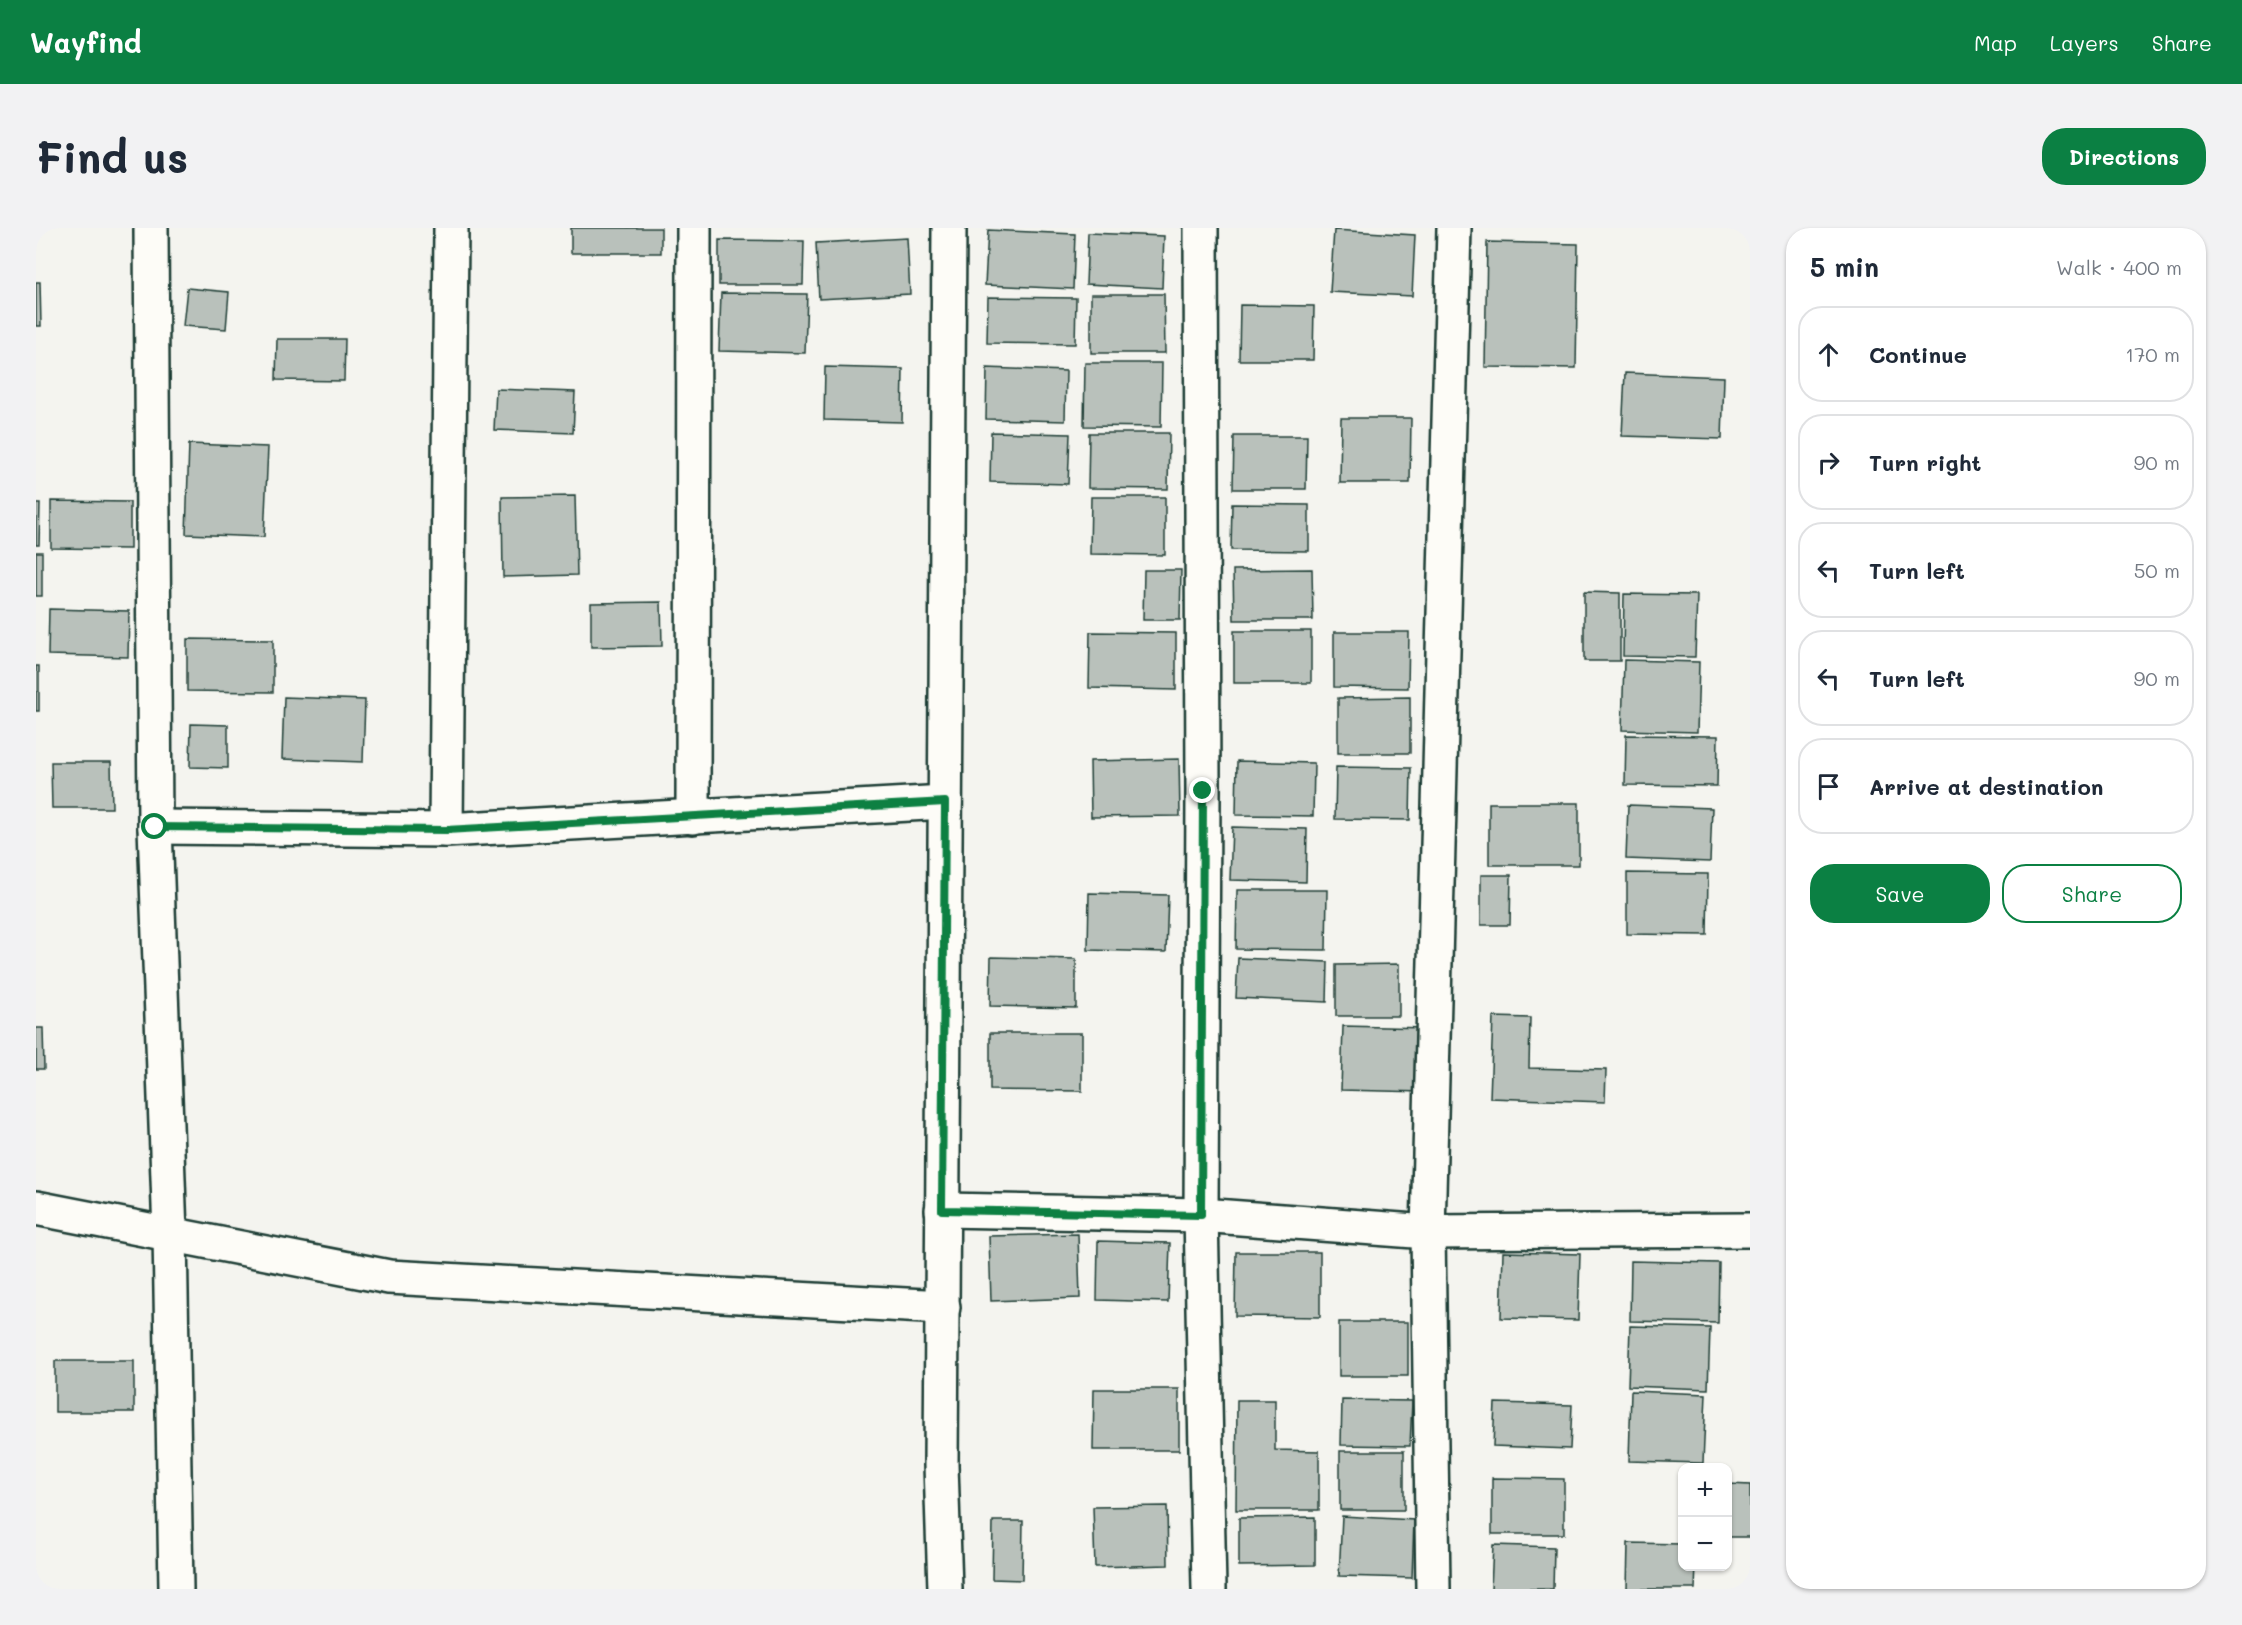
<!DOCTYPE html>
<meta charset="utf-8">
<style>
:root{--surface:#fff;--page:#f2f2f3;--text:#1f2937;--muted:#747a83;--line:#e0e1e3;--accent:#0b8043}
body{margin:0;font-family:Mali,sans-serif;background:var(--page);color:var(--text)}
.controls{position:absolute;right:18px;bottom:18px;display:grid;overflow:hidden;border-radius:12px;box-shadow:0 2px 4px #0004}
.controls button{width:54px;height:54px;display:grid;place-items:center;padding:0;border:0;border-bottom:2px solid var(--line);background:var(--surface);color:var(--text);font:30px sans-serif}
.stop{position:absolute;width:18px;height:18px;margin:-14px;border:4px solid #0b8043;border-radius:50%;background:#fff}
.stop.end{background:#0b8043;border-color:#fff;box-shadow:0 2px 6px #0008}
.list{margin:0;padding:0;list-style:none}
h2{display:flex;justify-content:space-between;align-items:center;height:78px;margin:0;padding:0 24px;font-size:26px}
h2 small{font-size:20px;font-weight:400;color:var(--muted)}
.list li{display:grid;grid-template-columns:39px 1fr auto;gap:18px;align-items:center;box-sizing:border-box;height:96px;margin:0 12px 12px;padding:0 12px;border:2px solid var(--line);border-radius:24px}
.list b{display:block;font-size:22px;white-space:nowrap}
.list em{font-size:20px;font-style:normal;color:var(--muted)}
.actions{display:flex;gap:12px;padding:18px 24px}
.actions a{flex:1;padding:14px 0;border:2px solid var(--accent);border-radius:24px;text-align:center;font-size:21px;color:var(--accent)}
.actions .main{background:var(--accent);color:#fff}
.icon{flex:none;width:33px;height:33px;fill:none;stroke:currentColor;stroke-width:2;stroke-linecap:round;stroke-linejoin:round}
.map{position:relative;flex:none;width:1714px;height:1361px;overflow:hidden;border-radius:24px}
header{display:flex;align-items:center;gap:36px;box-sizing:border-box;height:84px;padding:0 30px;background:var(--accent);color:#fff}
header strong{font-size:28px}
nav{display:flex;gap:33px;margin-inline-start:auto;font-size:21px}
.intro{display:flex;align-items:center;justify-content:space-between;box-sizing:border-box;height:144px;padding:0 36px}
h1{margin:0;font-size:42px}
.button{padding:15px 27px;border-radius:24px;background:var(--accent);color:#fff;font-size:21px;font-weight:700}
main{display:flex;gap:36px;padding:0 36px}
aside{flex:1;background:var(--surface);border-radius:24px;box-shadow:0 2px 4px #0004}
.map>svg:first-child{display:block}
.building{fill:#b9c1bb;stroke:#1f3d34;stroke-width:1.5}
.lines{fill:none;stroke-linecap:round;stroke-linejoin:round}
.minor-casing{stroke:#1f3d34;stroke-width:38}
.minor{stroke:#fdfcf7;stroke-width:33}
.route{stroke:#0b8043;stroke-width:8}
</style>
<header>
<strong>Wayfind</strong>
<nav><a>Map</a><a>Layers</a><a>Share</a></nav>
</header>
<div class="intro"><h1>Find us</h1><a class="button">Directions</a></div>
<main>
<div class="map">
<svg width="1714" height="1361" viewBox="0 0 1714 1361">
<rect width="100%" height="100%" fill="#f4f4ef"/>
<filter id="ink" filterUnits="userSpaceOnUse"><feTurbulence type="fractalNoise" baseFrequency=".0167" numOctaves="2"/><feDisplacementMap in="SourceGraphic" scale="12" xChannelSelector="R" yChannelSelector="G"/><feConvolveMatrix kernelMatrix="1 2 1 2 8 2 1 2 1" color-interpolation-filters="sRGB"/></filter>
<g filter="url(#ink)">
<g class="building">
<rect x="535" y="0" width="90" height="25"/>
<path d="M952 2 1039 6 1037 61 949 57Z"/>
<path d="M1298 2 1379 7 1376 68 1294 64Z"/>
<path d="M1052 5 1128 8 1126 60 1050 56Z"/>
<path d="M871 10 874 66 783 71 780 15Z"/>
<path d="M683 12 768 13 767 57H683Z"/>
<path d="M1451 14 1542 16 1540 140 1449 139Z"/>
<path d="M0 54H4L5 98H0Z"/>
<path d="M151 60 193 64 190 101 147 98Z"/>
<path d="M685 65 771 66 769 125 683 123Z"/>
<path d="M1055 66H1128L1129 125H1055Z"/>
<path d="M952 69 1040 70 1039 116 951 115Z"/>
<path d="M1204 77 1278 78 1277 132H1203Z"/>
<path d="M241 111H309L308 153 240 152Z"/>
<path d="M1049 135H1126L1125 199 1048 198Z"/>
<path d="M789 139 867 141 866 194 788 192Z"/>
<path d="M951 140 1030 143 1029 193 950 191Z"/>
<path d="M1589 145 1688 149 1686 211 1586 208Z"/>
<path d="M460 161 539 164 537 205 458 202Z"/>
<path d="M1305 190H1375L1374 255H1304Z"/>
<path d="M955 204 1034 206 1032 256 954 254Z"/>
<path d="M1053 205H1133L1132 261 1052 260Z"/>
<path d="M1198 208H1271L1270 261H1197Z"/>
<path d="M153 216 232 219 228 309 150 306Z"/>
<path d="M539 268 541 347 467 349 466 269Z"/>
<path d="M1055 269H1129V327L1054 326Z"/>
<path d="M15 273 94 274V321L15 320Z"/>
<path d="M0 276H4L3 317H0Z"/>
<path d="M1196 276 1273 277V323L1195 322Z"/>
<rect x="0" y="324" width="6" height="44"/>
<path d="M1276 341 1277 392H1198L1197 342Z"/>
<path d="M1108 342H1145L1144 392H1107Z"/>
<path d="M1548 364 1584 365V433H1548Z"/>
<path d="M1588 366 1661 367 1659 429 1587 428Z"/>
<path d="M625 374 626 418 555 419V375Z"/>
<path d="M13 381 93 383 92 429 12 427Z"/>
<rect x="1198" y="403" width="77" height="52"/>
<path d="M1054 404 1140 405V462L1053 460Z"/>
<path d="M1298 404H1373L1372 460 1298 459Z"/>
<path d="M151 411 237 412V464L151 463Z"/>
<path d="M1588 432 1663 434 1661 504 1586 502Z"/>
<rect x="0" y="438" width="3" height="45"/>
<path d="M248 469 329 472 327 534 246 531Z"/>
<path d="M1374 469V525H1302V470Z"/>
<path d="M155 496 192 497V540L154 539Z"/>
<path d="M1590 507 1682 508 1681 558 1589 557Z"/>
<path d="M1143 531 1144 588 1055 589 1054 533Z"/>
<path d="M1201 533 1278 535 1277 588 1200 587Z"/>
<path d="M15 534H75L76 580H16Z"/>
<path d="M1300 539 1375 540 1374 592 1299 591Z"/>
<rect x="1453" y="575" width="90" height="62"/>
<path d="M1592 577 1676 580 1674 634 1590 631Z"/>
<path d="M1196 599 1271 601 1270 654 1194 652Z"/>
<path d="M1591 645 1672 646 1671 707 1591 706Z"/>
<path d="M1445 647H1475L1474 697H1445Z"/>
<path d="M1201 662H1291L1290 722 1200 721Z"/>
<path d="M1053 665 1132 667 1130 724 1052 722Z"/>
<path d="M955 729 1040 731V780L954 778Z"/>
<path d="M1202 730 1292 734 1291 774 1200 770Z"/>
<path d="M1363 736V788H1300V737Z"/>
<path d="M1457 789 1494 790 1493 840 1570 842 1569 874 1454 870Z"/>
<path d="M1307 798 1390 800 1389 864 1305 862Z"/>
<path d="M0 800H7L8 841H0Z"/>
<path d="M954 805H1046V863L954 862Z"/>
<path d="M1042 1006 1044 1070 955 1073 953 1008Z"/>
<path d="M1062 1013 1134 1015 1132 1074 1061 1072Z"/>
<path d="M1200 1024H1284V1089L1199 1088Z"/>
<path d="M1467 1024 1544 1026 1542 1092 1465 1090Z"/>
<path d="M1595 1033 1683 1035 1682 1095 1594 1093Z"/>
<rect x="1303" y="1094" width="69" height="54"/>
<path d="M1594 1098 1674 1100 1672 1161 1592 1158Z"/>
<rect x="19" y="1133" width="79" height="51"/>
<path d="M1058 1161H1143V1222H1057Z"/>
<path d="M1595 1163 1670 1166 1667 1235 1593 1233Z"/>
<path d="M1201 1172H1239V1222L1283 1223V1282H1200Z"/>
<path d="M1306 1172 1376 1173 1374 1218 1305 1217Z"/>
<path d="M1459 1175 1536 1177 1534 1221 1457 1218Z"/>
<rect x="1304" y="1223" width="64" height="59"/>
<path d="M1456 1250 1528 1251V1306H1456Z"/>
<path d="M1692 1256 1714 1257V1309H1692Z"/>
<path d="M1131 1278 1132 1337 1059 1339 1057 1279Z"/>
<path d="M1306 1288 1378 1292 1376 1350 1303 1348Z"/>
<path d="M1279 1289V1337L1203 1338V1290Z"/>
<path d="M957 1293H987L986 1352 956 1351Z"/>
<path d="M1592 1315 1646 1316V1338H1660L1659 1361H1591Z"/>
<path d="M1457 1317 1518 1319 1517 1361H1455Z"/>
</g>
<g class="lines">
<g class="minor-casing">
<g id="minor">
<path d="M115 0 119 599 134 1005 140 1361"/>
<path d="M1165 0 1167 563 1165 987 1173 1361"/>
<path d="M657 589 658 0"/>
<path d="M119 599 410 602 909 574"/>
<path d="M410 602 415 0"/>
<path d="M0 980 353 1049 907 1079"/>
<path d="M906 982 1165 987 1392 1004 1714 1002"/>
<path d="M909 1361 905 1237 913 0"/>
<path d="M1397 1361 1392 1004 1418 0"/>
</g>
</g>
<use href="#minor" class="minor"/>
</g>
</g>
<g class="lines" filter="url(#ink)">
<path class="route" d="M119 599 410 602 909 574 906 982 1165 987 1167 563"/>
</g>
</svg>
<div class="controls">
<button>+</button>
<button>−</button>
</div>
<div class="stop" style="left:119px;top:599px"></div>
<div class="stop end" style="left:1167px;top:563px"></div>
</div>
<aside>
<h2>5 min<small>Walk · 400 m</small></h2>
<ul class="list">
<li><svg class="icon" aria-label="ahead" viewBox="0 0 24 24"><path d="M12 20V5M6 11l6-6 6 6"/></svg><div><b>Continue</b></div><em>170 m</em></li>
<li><svg class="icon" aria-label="right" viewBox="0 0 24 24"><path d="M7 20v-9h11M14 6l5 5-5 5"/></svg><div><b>Turn right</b></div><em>90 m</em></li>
<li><svg class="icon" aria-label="left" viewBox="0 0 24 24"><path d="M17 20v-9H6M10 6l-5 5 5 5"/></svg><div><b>Turn left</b></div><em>50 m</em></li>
<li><svg class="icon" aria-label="left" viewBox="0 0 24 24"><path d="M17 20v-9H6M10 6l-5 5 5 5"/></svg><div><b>Turn left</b></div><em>90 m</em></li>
<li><svg class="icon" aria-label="arrive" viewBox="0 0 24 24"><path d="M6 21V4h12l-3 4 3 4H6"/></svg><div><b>Arrive at destination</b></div></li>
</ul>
<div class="actions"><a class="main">Save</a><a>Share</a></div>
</aside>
</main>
